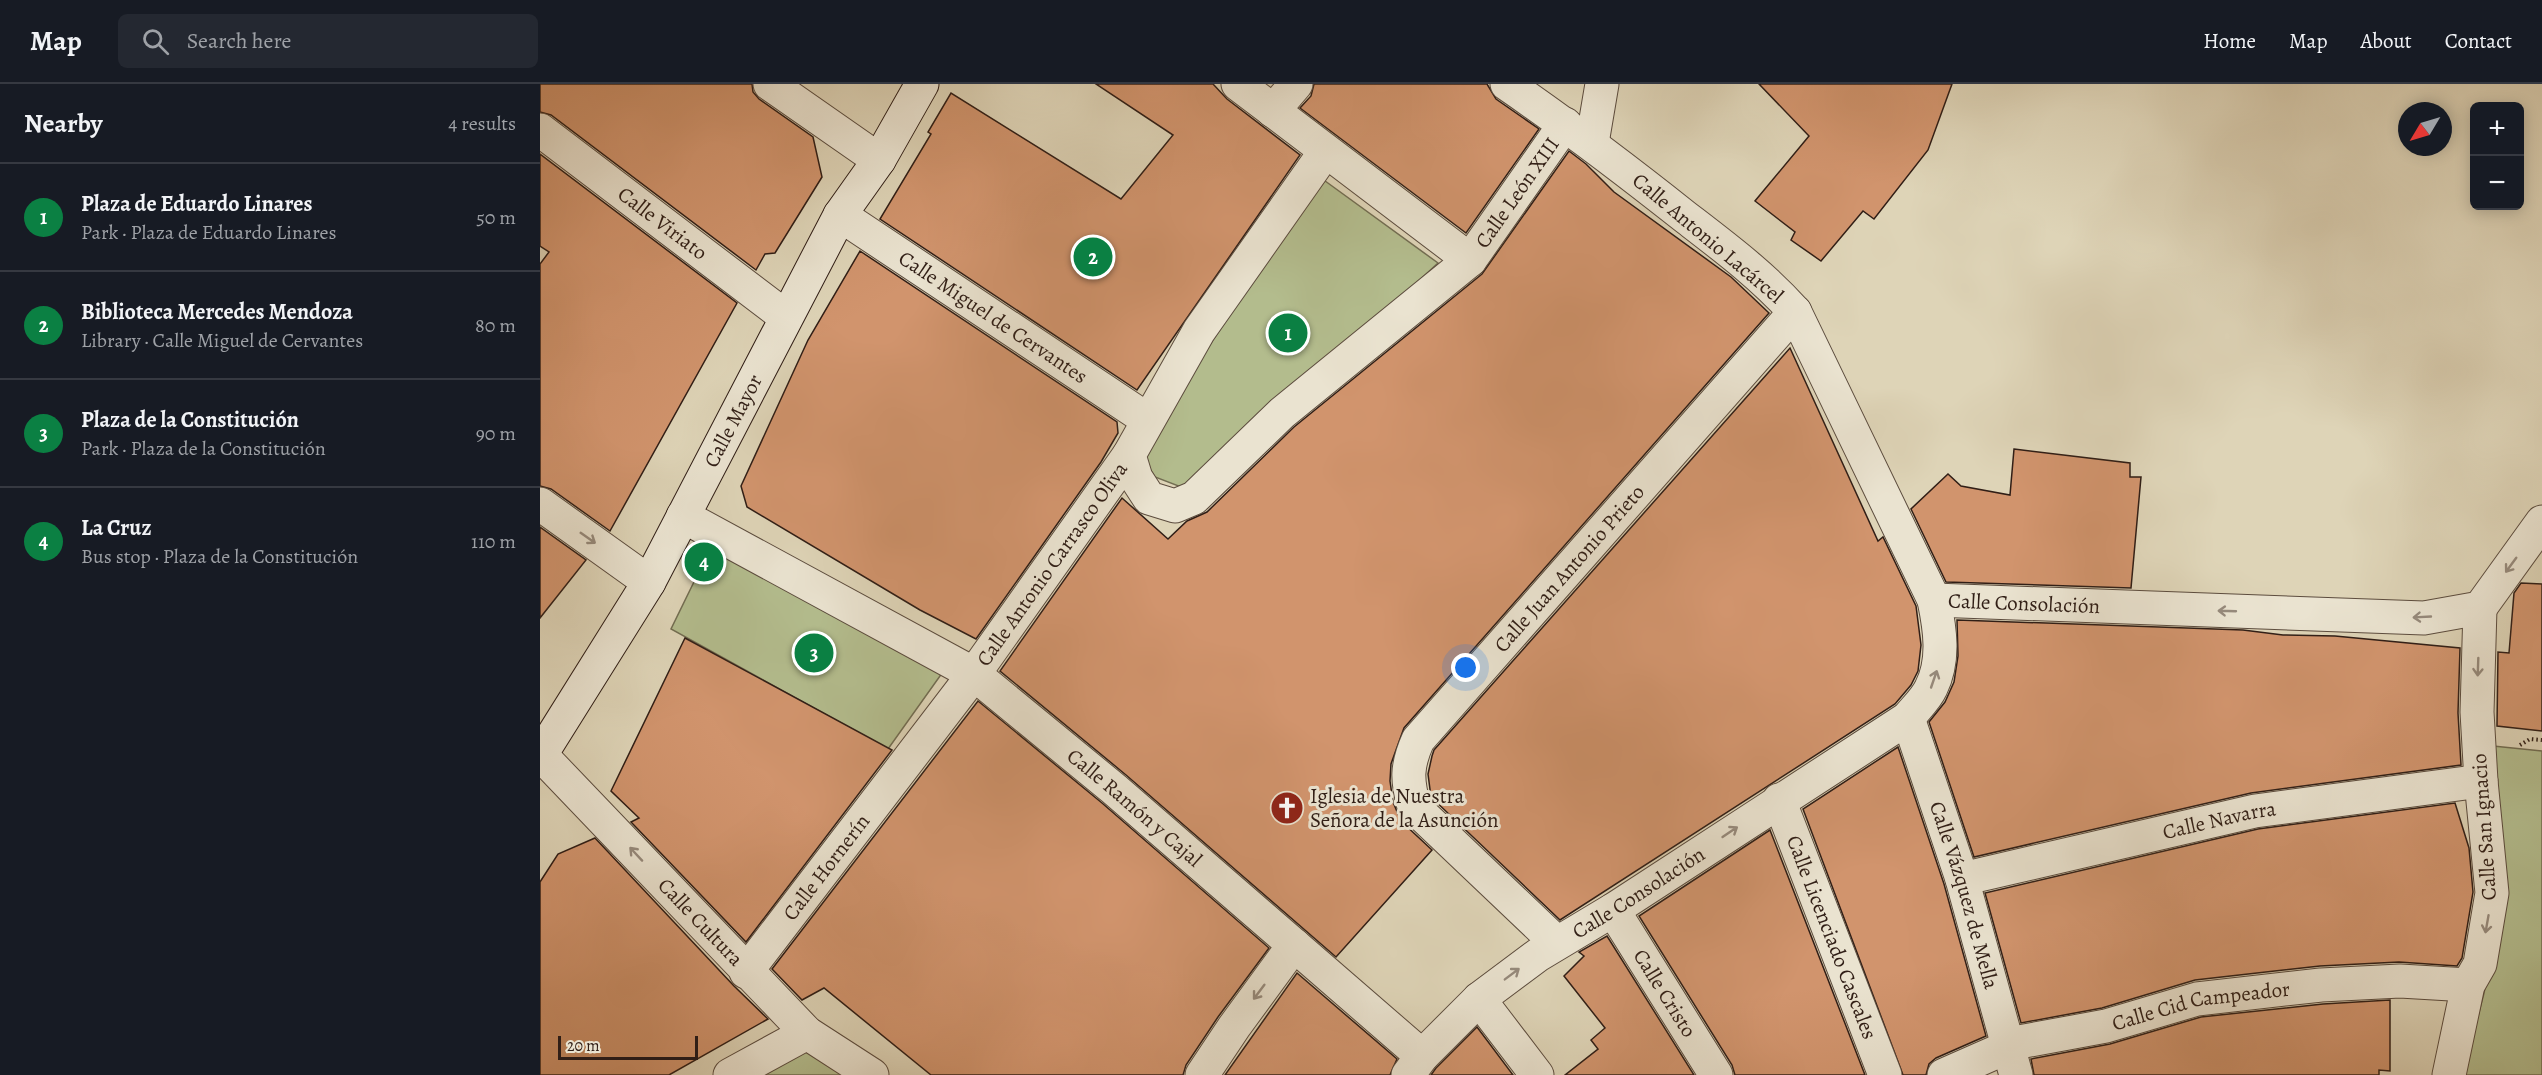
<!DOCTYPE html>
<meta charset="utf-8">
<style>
:root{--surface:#171b24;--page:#242831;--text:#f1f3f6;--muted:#9ea1a6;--line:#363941;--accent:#0b8043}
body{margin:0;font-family:Alegreya,serif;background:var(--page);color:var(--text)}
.controls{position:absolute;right:18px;top:18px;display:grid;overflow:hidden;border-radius:9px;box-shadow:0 3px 15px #0003}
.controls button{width:54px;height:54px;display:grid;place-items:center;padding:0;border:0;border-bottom:2px solid var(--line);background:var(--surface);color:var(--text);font:30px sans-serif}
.compass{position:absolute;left:1858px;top:18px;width:54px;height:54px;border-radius:50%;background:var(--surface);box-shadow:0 3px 15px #0003;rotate:232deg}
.scale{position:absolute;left:18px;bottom:15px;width:140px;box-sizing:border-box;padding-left:6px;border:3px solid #301e16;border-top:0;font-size:16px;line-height:21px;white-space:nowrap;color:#301e16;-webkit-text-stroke:4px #eae3d0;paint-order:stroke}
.you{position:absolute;left:926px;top:584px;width:21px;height:21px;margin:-15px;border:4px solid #fff;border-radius:50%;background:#1a73e8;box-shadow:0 0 0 9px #1a73e833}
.badge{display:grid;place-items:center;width:39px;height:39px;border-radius:50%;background:var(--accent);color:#fff;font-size:20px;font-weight:700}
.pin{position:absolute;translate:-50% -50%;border:3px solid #fff;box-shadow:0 2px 6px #0006}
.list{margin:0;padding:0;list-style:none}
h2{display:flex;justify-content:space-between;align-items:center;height:78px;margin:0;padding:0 24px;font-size:26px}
h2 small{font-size:20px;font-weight:400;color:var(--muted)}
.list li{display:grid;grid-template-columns:39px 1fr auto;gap:18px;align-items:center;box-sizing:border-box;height:108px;padding:0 24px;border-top:2px solid var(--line)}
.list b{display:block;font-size:22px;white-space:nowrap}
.list p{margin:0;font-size:20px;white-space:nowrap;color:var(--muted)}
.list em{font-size:20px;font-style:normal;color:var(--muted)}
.icon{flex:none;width:33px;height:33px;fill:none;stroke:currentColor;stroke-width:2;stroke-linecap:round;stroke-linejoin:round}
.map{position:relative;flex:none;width:2002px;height:991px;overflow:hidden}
header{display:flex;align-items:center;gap:36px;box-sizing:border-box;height:84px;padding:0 30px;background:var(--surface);border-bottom:2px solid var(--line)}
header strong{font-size:28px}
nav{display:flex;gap:33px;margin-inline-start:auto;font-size:21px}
.search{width:420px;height:54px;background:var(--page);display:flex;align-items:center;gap:15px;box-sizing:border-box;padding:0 21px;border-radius:9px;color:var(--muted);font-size:22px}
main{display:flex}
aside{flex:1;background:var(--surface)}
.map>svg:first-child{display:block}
.green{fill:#b3bc8d;stroke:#726d52;stroke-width:1.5}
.building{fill:#d1946d;stroke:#301e16;stroke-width:1.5}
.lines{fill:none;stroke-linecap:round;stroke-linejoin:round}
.minor-casing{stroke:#5c4c3e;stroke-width:35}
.secondary-casing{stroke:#301e16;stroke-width:35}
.path{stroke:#301e16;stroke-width:4;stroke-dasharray:1.5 3;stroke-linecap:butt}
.minor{stroke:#eae3d0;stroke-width:33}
.secondary{stroke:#eae3d0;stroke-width:33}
.oneway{stroke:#968a7c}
.labels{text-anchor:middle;stroke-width:6;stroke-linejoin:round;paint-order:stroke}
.street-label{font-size:21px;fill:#301e16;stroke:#eae3d0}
.poi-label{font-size:21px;fill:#301e16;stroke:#eae3d0;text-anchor:start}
</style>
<header>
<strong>Map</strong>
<div class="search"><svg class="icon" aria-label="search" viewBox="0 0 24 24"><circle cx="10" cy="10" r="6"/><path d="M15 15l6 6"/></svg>Search here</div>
<nav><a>Home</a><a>Map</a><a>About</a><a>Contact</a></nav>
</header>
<main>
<aside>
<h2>Nearby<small>4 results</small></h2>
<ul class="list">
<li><span class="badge">1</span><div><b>Plaza de Eduardo Linares</b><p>Park · Plaza de Eduardo Linares</p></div><em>50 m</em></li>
<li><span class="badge">2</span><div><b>Biblioteca Mercedes Mendoza</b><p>Library · Calle Miguel de Cervantes</p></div><em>80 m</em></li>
<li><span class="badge">3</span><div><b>Plaza de la Constitución</b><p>Park · Plaza de la Constitución</p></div><em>90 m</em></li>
<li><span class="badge">4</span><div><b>La Cruz</b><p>Bus stop · Plaza de la Constitución</p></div><em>110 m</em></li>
</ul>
</aside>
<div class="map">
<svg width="2002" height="991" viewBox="0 0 2002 991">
<rect width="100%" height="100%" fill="#ded4b7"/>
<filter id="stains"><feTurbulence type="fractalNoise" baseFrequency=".00333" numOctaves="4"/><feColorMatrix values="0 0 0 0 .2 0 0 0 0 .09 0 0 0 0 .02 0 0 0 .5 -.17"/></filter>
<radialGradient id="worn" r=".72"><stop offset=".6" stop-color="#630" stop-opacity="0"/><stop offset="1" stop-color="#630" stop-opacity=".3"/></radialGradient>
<g class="green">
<path d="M781 94 898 179 682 379 641 403 615 393 603 374 631 319Z"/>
<path d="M173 459 405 585 348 665 131 545Z"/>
<path d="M1953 662 2002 667V991H1923L1944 909 1962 818Z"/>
<path d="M267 949 332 991H190Z"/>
</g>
<g class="building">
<path d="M0 0H212L213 8 219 15 273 53 282 93 235 169 225 170 216 186 11 31 0 28Z"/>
<path d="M556 0H673L687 15 760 71 597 306 340 135 391 50 388 48 411 9 581 115 633 51Z"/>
<path d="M774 0H947L956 15 999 45 926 149 760 24 771 12Z"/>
<path d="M1219 0H1412L1388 66 1334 135 1323 127 1281 177 1251 156 1255 148 1215 117 1269 52Z"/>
<path d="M1029 67 1046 80 1074 108 1191 193 1229 229 864 644 851 680 850 697 853 718 861 737 892 766 796 873 586 691 460 587 582 414 628 455 647 437 667 428 754 343 942 190Z"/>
<path d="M0 70 197 219 70 447 11 405 0 402V180L9 168 0 162Z"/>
<path d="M320 167 577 338 578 349 561 378 436 555 380 526 207 423 201 402 268 256Z"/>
<path d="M1250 264 1338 457 1343 453 1376 522 1381 561 1378 587 1371 601 1355 620 1020 836 891 713 888 690 892 672 894 666Z"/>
<path d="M1474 365 1590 379V393H1601L1591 504 1406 498 1371 425 1408 390 1421 402 1470 411Z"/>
<path d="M0 443 46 476 0 534Z"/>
<path d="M1981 499 2002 500V647L1957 642 1958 568 1969 569 1974 509Z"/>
<path d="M1417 536 1703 546 1743 551 1795 552 1920 564 1918 629 1921 681 1711 709 1434 773 1389 638 1405 618 1414 598 1418 572Z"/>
<path d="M145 554 352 666 206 858 91 738 99 734 71 707Z"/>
<path d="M438 617 562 719 729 864 678 933 646 981 643 991H391L284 904 262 916 232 885Z"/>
<path d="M1358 663 1404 800 1446 952 1396 974 1389 980 1386 991H1363L1263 725Z"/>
<path d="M1915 719 1929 764 1933 808 1922 874 1917 882 1859 878 1780 882 1655 896 1562 924 1481 939 1445 809 1718 745Z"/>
<path d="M1230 746 1325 991H1195L1192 981 1099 832Z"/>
<path d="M55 754 194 902 228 935 129 991H0V798L18 770Z"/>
<path d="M1067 852 1154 991H1025L1058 965 1051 956 1065 944 1024 892 1044 872 1039 868Z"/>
<path d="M757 889 857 975 850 991H685Z"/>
<path d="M1850 916V987L1839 986V991H1494L1491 975 1570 960 1661 933 1783 920Z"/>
<path d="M937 943 973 991H891L896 984Z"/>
</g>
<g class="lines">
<g class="minor-casing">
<g id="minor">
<path d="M230 0 339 76"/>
<path d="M698 0 930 176"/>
<path d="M733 27 756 0"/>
<path id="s1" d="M0 46 246 233"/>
<path d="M1052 59 1062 0"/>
<path id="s2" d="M785 68 659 247 589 371 596 394 609 414 635 422 654 414 742 329 930 176 1025 40"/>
<path id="s3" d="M300 131 608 336"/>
<path d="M0 420 109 498"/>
<path id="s4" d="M143 432 434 590 574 705 882 972"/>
<path id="s5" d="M1394 516 1884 534 1940 524 2002 438"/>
<path id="s6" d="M1368 634 1422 795 1476 991"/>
<path id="s7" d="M1 671 267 949 332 991"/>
<path id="s8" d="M1239 716 1345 991"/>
<path id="s9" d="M1422 795 1715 727 1941 697"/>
<path id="s10" d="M1073 826 1176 991"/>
<path id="s11" d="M1017 859 874 723C867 696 866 683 878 656L1255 228"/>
<path id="s12" d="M206 888 434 590 589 371"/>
<path d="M939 915 997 991"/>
<path d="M190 991 267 949"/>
<path d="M662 991 694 943 754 861"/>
<path id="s13" d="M868 991 882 972 939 915 998 871 1073 826 1368 634C1375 625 1386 615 1391 604 1405 576 1400 545 1394 516L1255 228C1222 191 1183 162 1144 132 1086 86 1028 42 967 0"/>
<path id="s14" d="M1404 991 1479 958 1566 942 1657 915 1781 901 1860 897 1928 901"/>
<path d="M1909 991 1928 901 1940 880 1952 809 1941 697 1937 628 1940 524"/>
</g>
</g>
<g class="secondary-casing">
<g id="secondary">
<path id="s15" d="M0 672 109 498 300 131 339 76 382 0"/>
</g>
</g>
<path class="path" d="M1980 661 1990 655 2002 656"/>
<use href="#minor" class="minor"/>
<use href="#secondary" class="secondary"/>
</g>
<defs><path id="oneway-shaft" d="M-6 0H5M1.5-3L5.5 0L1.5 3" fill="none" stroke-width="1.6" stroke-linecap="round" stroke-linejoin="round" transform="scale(1.5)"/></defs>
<g class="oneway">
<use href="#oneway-shaft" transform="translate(48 454) rotate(35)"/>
<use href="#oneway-shaft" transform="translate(1971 481) rotate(126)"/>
<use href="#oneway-shaft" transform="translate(1687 527) rotate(-178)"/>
<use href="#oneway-shaft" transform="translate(1882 533) rotate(177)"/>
<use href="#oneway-shaft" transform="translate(1938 583) rotate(92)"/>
<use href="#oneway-shaft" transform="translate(1394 595) rotate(-71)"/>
<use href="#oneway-shaft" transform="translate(1190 748) rotate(-34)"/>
<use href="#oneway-shaft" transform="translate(96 770) rotate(-133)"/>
<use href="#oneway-shaft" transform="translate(1947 840) rotate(100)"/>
<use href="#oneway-shaft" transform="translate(972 890) rotate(-37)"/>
<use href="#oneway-shaft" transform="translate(719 908) rotate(127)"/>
</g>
<defs>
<g id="church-disc" transform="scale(1.725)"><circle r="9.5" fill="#8f2418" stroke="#eae3d0"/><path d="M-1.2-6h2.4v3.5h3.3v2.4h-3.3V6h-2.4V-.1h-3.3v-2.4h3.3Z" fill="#fff"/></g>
</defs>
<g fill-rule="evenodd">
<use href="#church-disc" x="747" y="724"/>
</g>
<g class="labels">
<g class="street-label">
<text dy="7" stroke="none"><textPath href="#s2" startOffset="904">Calle León XIII</textPath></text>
<text dy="7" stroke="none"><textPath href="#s1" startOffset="154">Calle Viriato</textPath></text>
<text transform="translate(1168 154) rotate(40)" y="7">Calle Antonio Lacárcel</text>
<text dy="7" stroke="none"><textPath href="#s3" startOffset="184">Calle Miguel de Cervantes</textPath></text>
<text dy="7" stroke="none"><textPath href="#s15" startOffset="387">Calle Mayor</textPath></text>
<text dy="7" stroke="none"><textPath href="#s12" startOffset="510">Calle Antonio Carrasco Oliva</textPath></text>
<text dy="7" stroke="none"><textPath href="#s11" startOffset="495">Calle Juan Antonio Prieto</textPath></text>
<text dy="7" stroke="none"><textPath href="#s5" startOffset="90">Calle Consolación</textPath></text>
<text dy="7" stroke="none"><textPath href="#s4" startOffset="540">Calle Ramón y Cajal</textPath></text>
<text dy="7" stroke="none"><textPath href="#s9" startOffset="264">Calle Navarra</textPath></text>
<text transform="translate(1944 743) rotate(-94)" y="7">Calle San Ignacio</text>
<text dy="7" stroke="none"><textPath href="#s12" startOffset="132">Calle Hornerín</textPath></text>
<text dy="7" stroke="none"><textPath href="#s13" startOffset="296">Calle Consolación</textPath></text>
<text dy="7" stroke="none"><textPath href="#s6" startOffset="186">Calle Vázquez de Mella</textPath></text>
<text dy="7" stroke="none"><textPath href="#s7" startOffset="231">Calle Cultura</textPath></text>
<text dy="7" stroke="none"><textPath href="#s8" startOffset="147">Calle Licenciado Cascales</textPath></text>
<text dy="7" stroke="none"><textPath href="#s10" startOffset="98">Calle Cristo</textPath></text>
<text dy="7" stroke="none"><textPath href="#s14" startOffset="268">Calle Cid Campeador</textPath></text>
</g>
<g class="poi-label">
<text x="770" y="719">Iglesia de Nuestra<tspan x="770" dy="24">Señora de la Asunción</tspan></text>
</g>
</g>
<rect width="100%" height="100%" filter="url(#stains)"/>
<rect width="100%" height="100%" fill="url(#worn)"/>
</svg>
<div class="controls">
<button>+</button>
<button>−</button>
</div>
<svg class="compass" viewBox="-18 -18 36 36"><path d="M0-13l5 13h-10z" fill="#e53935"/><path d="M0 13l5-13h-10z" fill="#9ea1a6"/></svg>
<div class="scale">20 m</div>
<div class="you"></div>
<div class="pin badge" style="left:748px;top:249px">1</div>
<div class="pin badge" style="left:553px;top:173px">2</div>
<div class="pin badge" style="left:274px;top:569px">3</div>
<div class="pin badge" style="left:164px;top:478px">4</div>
</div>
</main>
